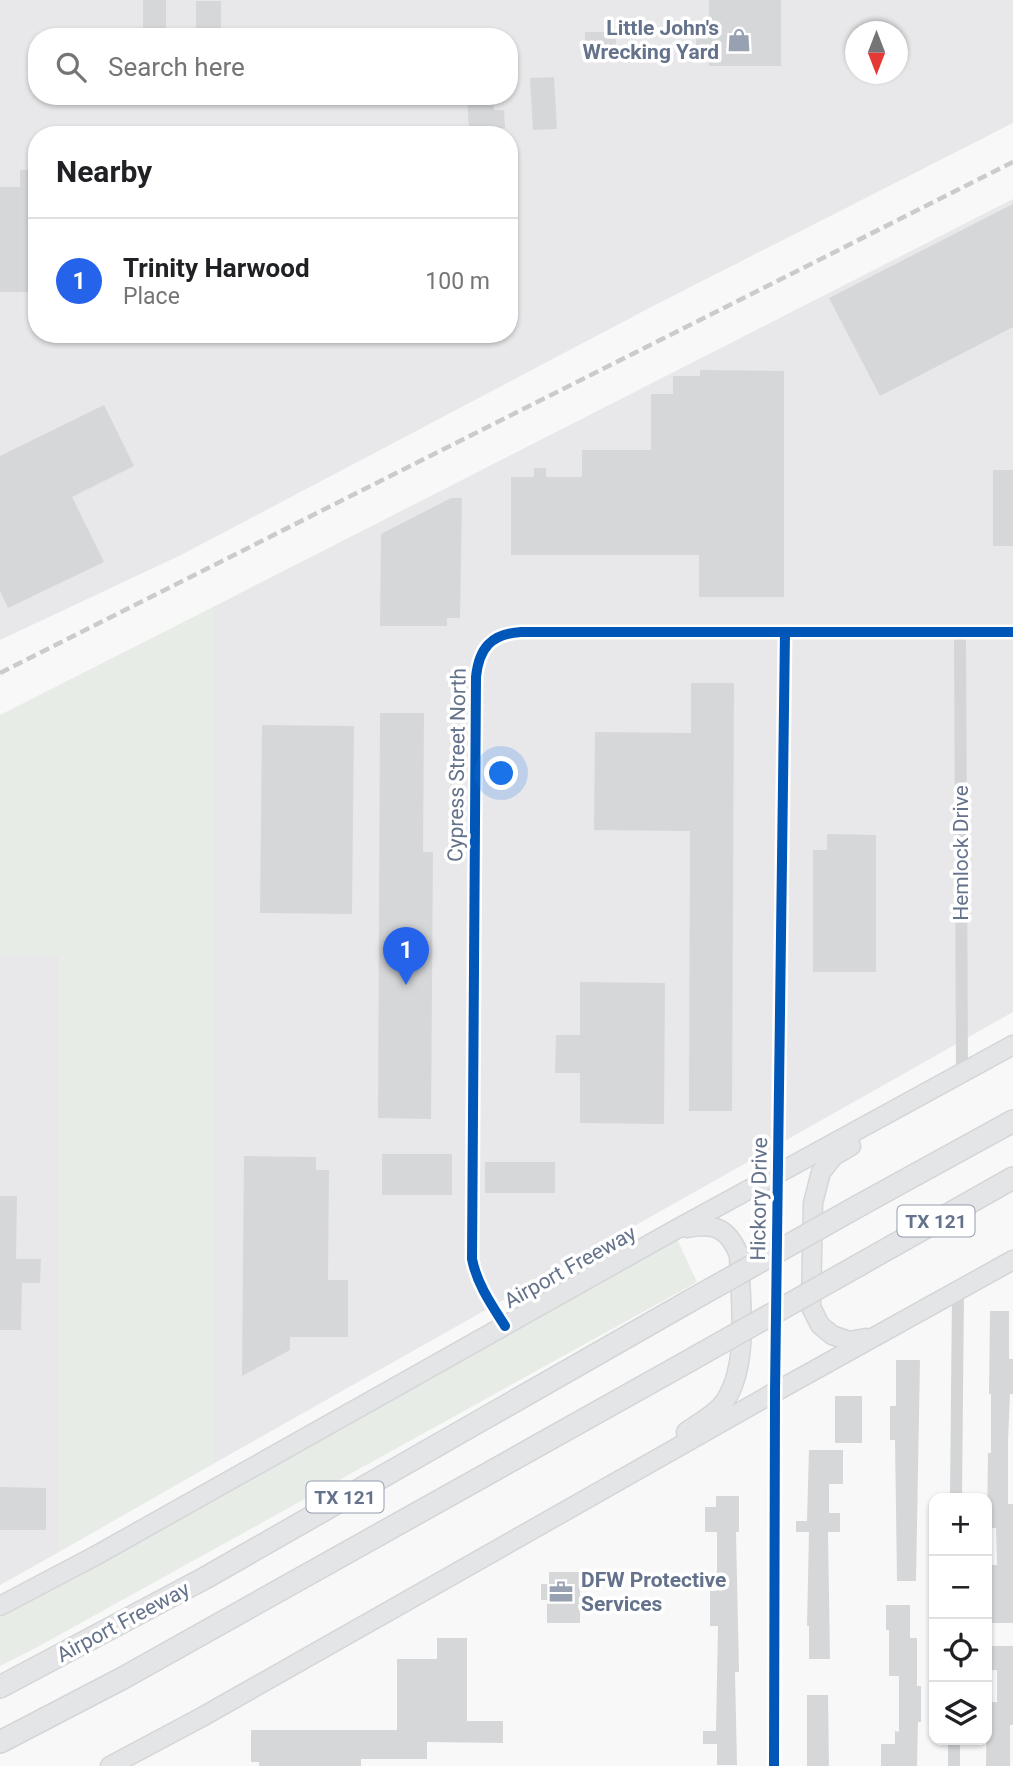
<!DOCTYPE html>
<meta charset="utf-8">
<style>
:root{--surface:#fff;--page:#f2f2f2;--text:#202124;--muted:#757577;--line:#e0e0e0;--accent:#2563eb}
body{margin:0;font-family:Roboto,sans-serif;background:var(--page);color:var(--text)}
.controls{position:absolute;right:21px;bottom:21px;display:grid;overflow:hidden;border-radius:14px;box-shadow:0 2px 5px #0004}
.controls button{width:63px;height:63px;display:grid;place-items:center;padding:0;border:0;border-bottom:2px solid var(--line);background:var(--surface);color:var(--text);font:35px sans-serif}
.compass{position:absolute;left:845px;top:21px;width:63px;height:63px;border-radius:50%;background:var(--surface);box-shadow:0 2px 5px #0004;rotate:180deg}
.you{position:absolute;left:502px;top:774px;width:24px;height:24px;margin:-18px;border:5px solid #fff;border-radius:50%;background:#1a73e8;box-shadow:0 0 0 10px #1a73e833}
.badge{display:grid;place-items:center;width:46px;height:46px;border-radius:50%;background:var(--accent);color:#fff;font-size:23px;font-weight:700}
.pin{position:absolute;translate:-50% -58px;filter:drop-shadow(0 2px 4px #0008)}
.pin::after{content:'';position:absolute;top:37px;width:24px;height:21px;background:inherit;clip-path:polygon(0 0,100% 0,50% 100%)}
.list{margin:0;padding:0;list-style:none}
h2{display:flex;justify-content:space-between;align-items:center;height:91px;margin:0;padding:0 28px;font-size:30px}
h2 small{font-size:23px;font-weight:400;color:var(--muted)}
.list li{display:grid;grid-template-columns:46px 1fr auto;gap:21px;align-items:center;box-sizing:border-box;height:126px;padding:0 28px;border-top:2px solid var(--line)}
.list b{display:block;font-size:26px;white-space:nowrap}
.list p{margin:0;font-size:23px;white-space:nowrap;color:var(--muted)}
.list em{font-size:23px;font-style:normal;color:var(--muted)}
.icon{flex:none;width:38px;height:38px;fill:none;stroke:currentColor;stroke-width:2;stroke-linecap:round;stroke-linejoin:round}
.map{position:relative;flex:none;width:1013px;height:1766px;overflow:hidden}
.search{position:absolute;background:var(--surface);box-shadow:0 2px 5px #0004;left:28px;top:28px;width:490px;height:77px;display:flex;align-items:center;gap:18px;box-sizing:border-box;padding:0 24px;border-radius:28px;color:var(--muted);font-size:26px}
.panel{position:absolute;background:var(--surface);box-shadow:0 2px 5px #0004;left:28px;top:126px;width:490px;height:217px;border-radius:28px}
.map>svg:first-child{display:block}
.built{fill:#e8e8ea;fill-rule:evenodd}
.green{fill:#e7ece6}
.building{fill:#d6d7d9}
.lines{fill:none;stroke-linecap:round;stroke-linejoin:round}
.secondary-casing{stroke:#d4d6d8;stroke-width:21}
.highway-casing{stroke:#d4d5d7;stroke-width:24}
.street{stroke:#d4d5d6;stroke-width:12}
.secondary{stroke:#e4e5e6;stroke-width:18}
.highway{stroke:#e4e5e6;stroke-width:21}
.rail{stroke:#cacbcd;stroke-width:4.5;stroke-dasharray:10 5;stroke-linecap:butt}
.highway-bridge-casing{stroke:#d4d5d7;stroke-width:24;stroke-linecap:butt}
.highway-bridge{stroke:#e4e5e6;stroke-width:21}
.cycleway-casing{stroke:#fff;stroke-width:15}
.cycleway{stroke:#0057b8;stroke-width:10}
.labels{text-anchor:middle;stroke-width:7;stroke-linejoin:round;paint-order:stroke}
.shield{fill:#fff;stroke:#939cae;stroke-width:2}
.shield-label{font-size:19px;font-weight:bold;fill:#65728b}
.poi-label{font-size:21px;font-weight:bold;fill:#65728b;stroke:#fff;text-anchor:end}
.street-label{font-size:21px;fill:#65728b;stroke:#fff}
</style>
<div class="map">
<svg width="1013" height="1766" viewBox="0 0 1013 1766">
<rect width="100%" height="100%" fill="#f8f8f8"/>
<g class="built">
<path d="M0 0H1013V123L659 303 181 555 0 640ZM856 32H898V74H856ZM37 37H509V96H37ZM37 135H509V334H37Z"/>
<path d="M1013 199V1012L213 1464V607Z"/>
<path d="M0 956H59V1552L0 1585Z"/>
</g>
<g class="green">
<path d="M213 607V1464L59 1552V956H0V715Z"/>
<path d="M677 1239 697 1282 32 1650 0 1666V1617Z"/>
</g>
<g class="building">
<rect x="143" y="0" width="23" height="32"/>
<path d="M709 0H781V66H709V54H696V26H709Z"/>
<rect x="196" y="1" width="25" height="36"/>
<rect x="585" y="32" width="31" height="23"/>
<path d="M554 77 557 129 533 130 530 78Z"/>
<path d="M467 96H493L494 110H504L505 128 469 130Z"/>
<path d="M20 170H37V292H0V187H20Z"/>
<path d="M1013 204V327L880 396 829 298Z"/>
<path d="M700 370 784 371V597H699V555H511V477H534V468H546V477H582V450H651V394H673V376H700Z"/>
<path d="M104 405 134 466 72 497 104 562 8 608 0 591V456Z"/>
<rect x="993" y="470" width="20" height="76"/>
<path d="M451 498H462L460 618H447V626H380L381 534Z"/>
<path d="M691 683H734L732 1111H689L690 831 594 830 595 732 691 733Z"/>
<path d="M380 713H424L423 852H433L431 1119 378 1118Z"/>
<path d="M262 725 354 726 352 914 260 913Z"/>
<path d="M827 834 876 835V972H813V850H827Z"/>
<path d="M580 982 665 983 664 1124 580 1123V1073H555L556 1035H580Z"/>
<rect x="382" y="1154" width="70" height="41"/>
<path d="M244 1156 316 1157V1170H329L328 1280H348V1337H290V1350L242 1376Z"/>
<rect x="485" y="1162" width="70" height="31"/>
<path d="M0 1196H17L16 1259H41L40 1283H22L21 1330H0Z"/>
<path d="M990 1311H1009V1359H1013V1394H1010L1008 1441V1504H1013V1623H987V1565H997L996 1528H987L988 1453H991V1394H989Z"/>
<path d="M896 1360H920L916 1581H897L895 1440H890V1406H896Z"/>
<rect x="835" y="1396" width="27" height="47"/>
<path d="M809 1450H843V1484H829V1513H840V1532H828L830 1659H809V1626H807L809 1532H796V1521H807Z"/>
<path d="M0 1487 46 1488V1530H0Z"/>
<path d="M716 1496H739V1532H736L739 1672H735L737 1765H717V1744H703V1731H716L718 1626H710V1591H717V1532H705V1507H716Z"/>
<path d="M549 1572H580V1623H547V1600H541V1584H549Z"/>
<path d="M886 1605H910V1638H917V1686H921V1722H918L917 1766H881V1744H895V1731L899 1732V1676H889V1630H886Z"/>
<path d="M437 1638H467V1721H503V1743L427 1742V1759H361V1766H259V1762H251V1730H397V1659H437Z"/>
<path d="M987 1646H1013V1725H1010V1766H986L987 1702H997V1670H987Z"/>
<path d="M807 1695H828L829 1766H807Z"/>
</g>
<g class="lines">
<g class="secondary-casing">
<g id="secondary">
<path d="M851 1146 834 1156 821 1172 813 1203 811 1307 820 1325 832 1335 849 1341 866 1338"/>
<path d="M686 1432C697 1424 712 1416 721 1406 751 1371 740 1299 739 1255 728 1228 715 1223 687 1228"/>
<path d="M0 1606 95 1556 673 1231 1013 1045"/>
<path d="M110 1766 202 1717 775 1392 1013 1260"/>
</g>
</g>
<g class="highway-casing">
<g id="highway">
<path d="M862 1204 1013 1121"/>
<path d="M859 1265 1013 1178"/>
<path d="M0 1687 205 1578 688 1302"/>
<path d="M0 1742 123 1678 687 1362"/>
</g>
</g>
<g class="street">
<path d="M960 632 962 1074"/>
<path d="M505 1326C491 1304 477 1284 472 1259L476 677C479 648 491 634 521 632H1013"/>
<path d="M956 1498 958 1291"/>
<path d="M774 1766 775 1392 785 632"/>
<path d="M954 1766V1740"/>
</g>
<use href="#secondary" class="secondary"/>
<use href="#highway" class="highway"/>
<path class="rail" d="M0 673 1013 162"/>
<g class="highway-bridge-casing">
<g id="highway-bridge">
<path d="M688 1302 862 1204"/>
<path d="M687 1362 859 1265"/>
</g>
</g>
<use href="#highway-bridge" class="highway-bridge"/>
<g class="cycleway-casing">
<g id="cycleway">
<path d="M505 1326C491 1304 477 1284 472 1259L476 677C479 648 491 634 521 632H1013"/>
<path d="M774 1766 775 1392 785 632"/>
</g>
</g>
<use href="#cycleway" class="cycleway"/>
</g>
<defs>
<g id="shop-bare" transform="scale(1.89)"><path d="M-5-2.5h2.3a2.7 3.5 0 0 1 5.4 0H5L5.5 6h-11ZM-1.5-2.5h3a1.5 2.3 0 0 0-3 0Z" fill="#98a1b1" stroke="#fff" stroke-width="2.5" paint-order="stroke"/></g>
<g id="office-bare" transform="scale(1.89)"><path d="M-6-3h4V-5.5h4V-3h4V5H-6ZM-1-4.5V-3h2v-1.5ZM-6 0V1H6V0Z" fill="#98a1b1" stroke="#fff" stroke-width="2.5" paint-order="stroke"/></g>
</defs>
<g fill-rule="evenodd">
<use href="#shop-bare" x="739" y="40"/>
<use href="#office-bare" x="561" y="1592"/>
</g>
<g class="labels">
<g class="shield">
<rect x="897.5" y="1205.5" width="77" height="31" rx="5"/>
<rect x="306.5" y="1481.5" width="77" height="31" rx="5"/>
</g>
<g class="shield-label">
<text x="936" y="1228">TX 121</text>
<text x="345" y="1504">TX 121</text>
</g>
<g class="poi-label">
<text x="719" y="35">Little John's<tspan x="719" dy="24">Wrecking Yard</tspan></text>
<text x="581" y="1587" text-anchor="start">DFW Protective<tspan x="581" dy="24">Services</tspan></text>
</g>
<g class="street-label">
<text transform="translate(457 765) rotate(-89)" y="7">Cypress Street North</text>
<text transform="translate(961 853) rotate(-90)" y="7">Hemlock Drive</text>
<text transform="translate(759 1199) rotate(-89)" y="7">Hickory Drive</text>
<text transform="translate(570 1267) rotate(-29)" y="7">Airport Freeway</text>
<text transform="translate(123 1622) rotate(-28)" y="7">Airport Freeway</text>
</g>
</g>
</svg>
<div class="controls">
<button>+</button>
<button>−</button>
<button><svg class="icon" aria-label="locate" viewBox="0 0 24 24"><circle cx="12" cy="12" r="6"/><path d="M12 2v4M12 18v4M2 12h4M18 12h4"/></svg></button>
<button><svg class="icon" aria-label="layers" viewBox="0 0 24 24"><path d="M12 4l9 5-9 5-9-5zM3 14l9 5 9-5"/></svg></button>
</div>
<svg class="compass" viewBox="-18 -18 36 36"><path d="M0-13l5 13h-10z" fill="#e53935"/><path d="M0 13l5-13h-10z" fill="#757577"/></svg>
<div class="you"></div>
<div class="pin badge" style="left:406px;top:985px">1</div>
<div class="search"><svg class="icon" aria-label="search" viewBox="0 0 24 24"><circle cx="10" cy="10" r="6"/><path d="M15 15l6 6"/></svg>Search here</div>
<section class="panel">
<h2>Nearby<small></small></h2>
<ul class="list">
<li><span class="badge">1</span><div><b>Trinity Harwood</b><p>Place</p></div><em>100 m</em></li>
</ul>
</section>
</div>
